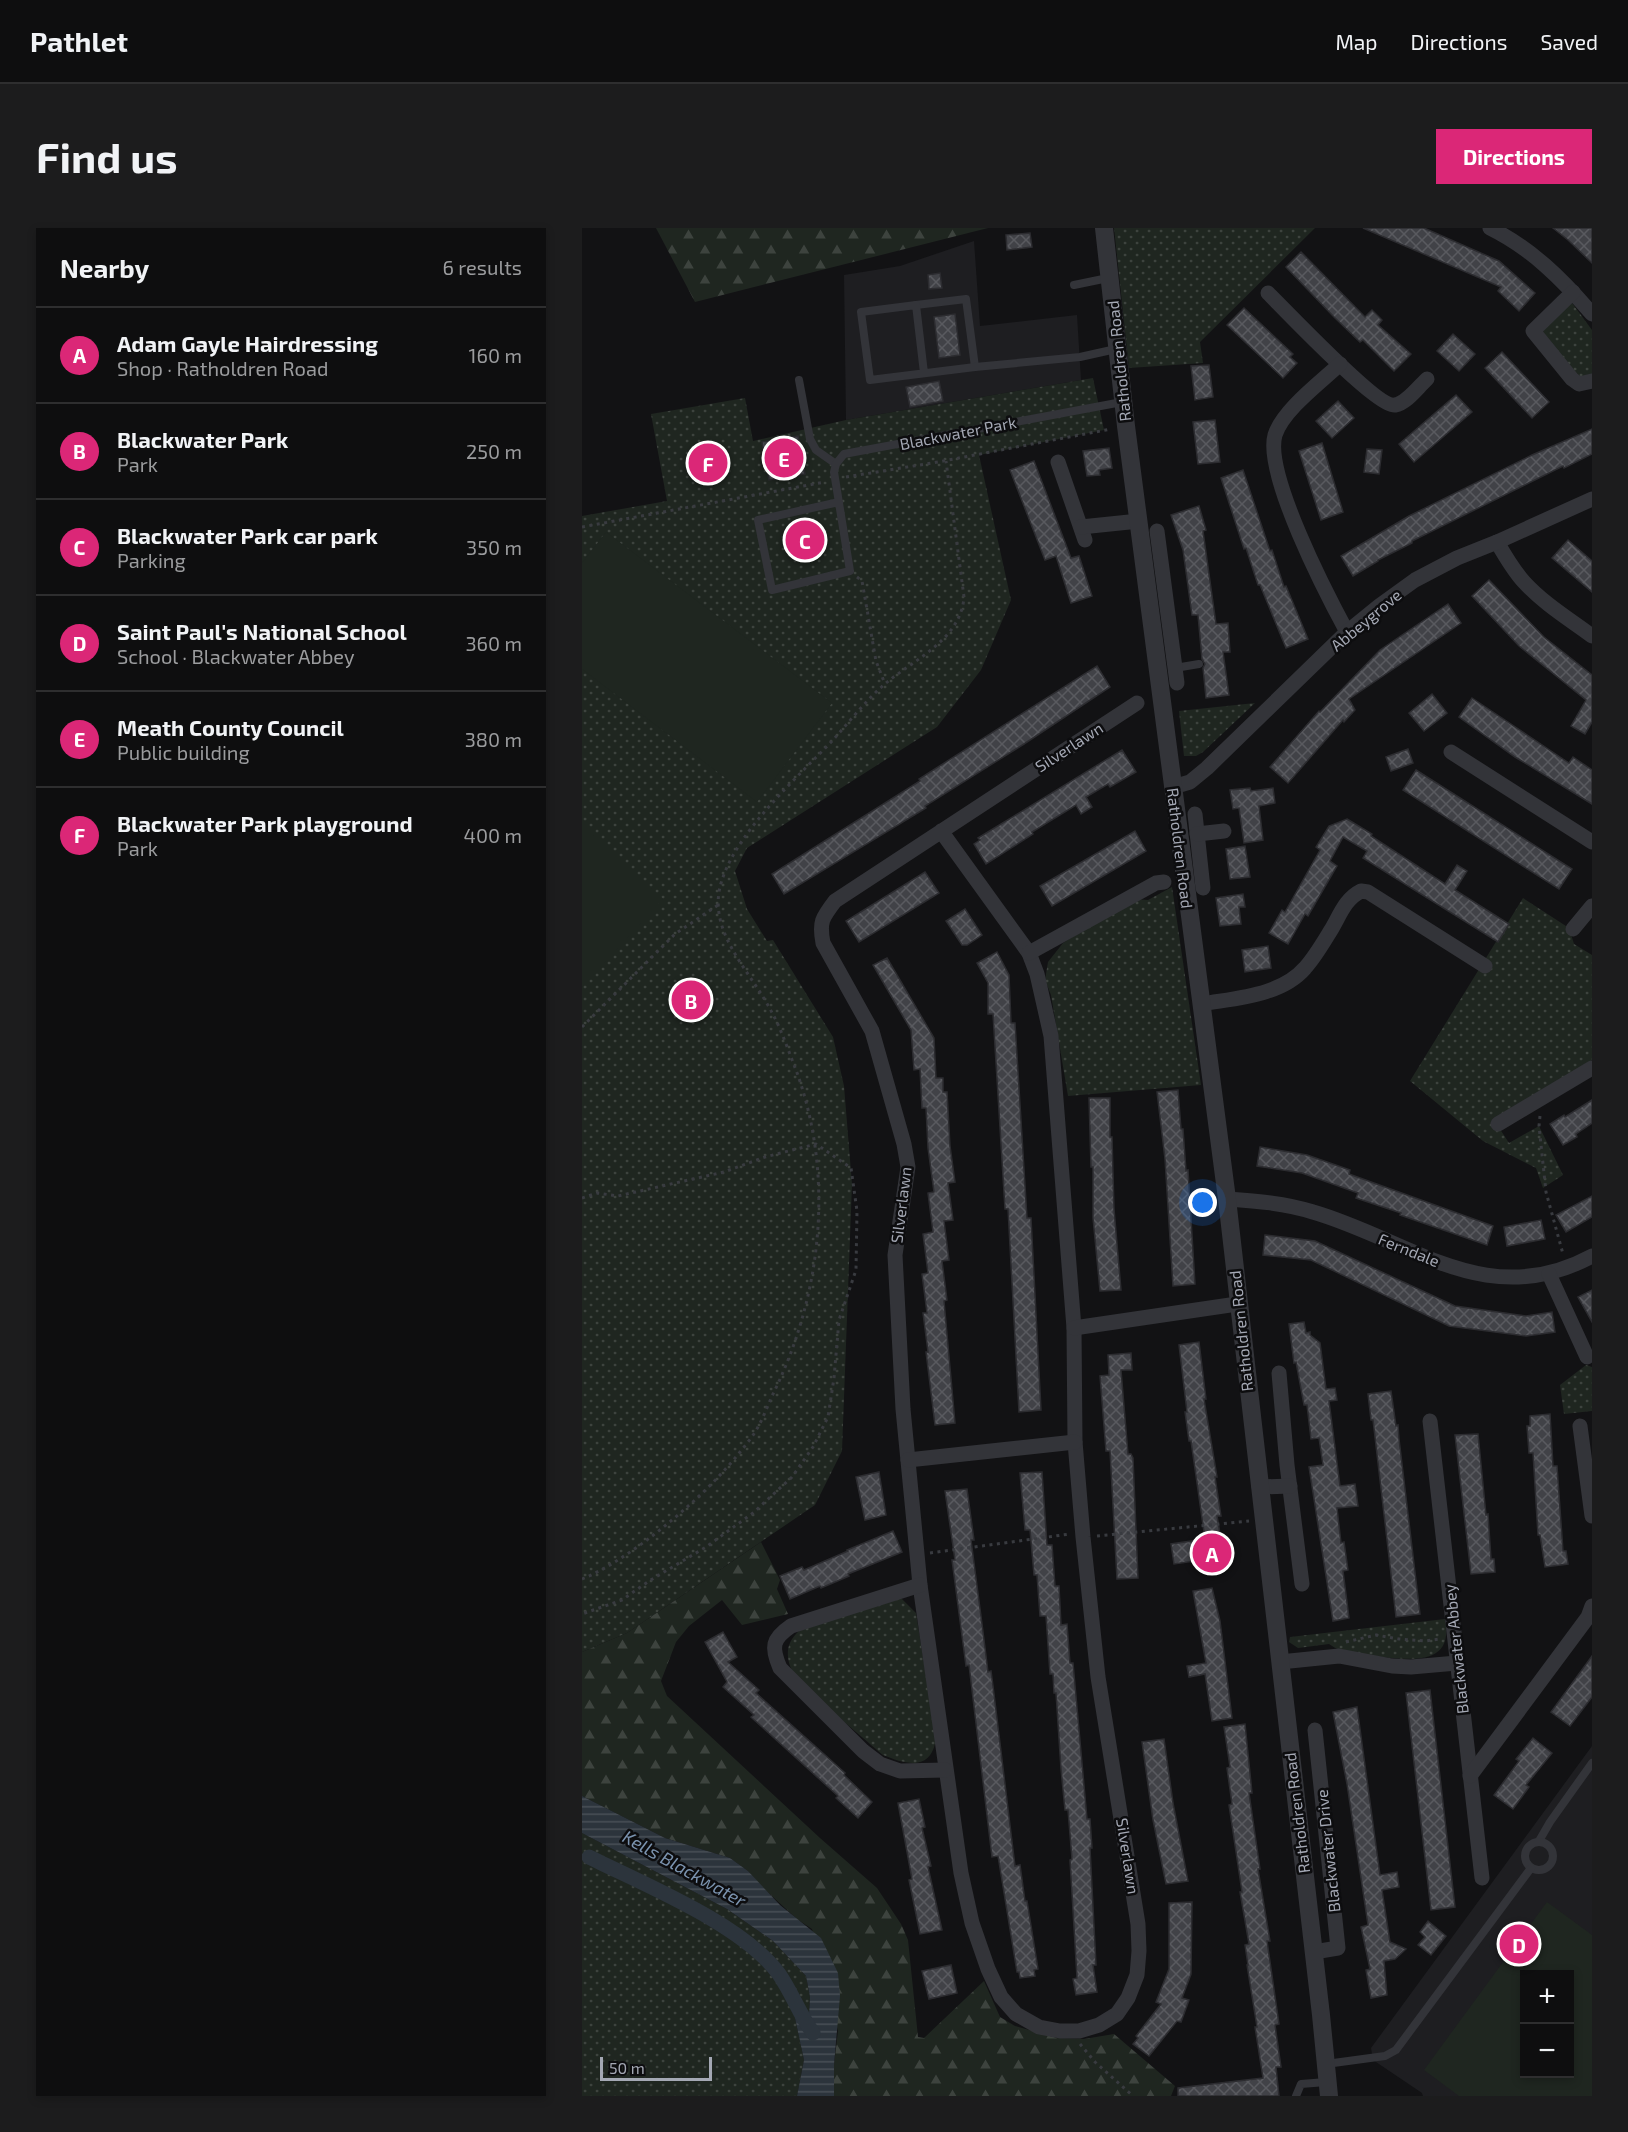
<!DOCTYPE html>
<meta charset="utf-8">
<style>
:root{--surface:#0e0e0f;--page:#1c1c1d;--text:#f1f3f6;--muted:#9b9c9e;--line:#2e2e2f;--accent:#db2777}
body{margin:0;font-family:"Exo 2",sans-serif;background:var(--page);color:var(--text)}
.controls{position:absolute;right:18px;bottom:18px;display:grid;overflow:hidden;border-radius:0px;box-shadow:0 3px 9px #0003}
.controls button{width:54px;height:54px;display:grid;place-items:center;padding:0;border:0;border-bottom:2px solid var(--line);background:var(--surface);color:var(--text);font:30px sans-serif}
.scale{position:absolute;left:18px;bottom:15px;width:112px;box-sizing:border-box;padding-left:6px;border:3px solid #a4a8b4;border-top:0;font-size:16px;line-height:21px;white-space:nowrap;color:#a4a8b4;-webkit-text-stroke:4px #0d0d0f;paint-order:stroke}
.you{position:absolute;left:621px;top:975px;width:21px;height:21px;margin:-15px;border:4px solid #fff;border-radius:50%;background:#1a73e8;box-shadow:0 0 0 9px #1a73e833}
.badge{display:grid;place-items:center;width:39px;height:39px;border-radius:50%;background:var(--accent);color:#fff;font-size:20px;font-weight:700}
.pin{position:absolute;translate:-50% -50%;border:3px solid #fff;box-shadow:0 2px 6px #0006}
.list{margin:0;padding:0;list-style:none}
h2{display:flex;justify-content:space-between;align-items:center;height:78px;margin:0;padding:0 24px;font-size:26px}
h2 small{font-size:20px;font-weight:400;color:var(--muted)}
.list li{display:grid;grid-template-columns:39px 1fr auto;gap:18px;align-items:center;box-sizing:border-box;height:96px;padding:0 24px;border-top:2px solid var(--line)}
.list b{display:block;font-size:22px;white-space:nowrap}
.list p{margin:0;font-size:20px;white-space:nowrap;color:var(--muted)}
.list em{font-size:20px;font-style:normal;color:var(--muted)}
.map{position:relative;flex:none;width:1010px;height:1868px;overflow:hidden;border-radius:0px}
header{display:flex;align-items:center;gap:36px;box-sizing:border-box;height:84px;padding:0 30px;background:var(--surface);border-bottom:2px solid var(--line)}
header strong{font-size:28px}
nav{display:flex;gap:33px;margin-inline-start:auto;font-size:21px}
.intro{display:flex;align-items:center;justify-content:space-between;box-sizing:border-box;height:144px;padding:0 36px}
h1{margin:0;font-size:42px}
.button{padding:15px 27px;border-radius:0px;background:var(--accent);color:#fff;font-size:21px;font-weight:700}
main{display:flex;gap:36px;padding:0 36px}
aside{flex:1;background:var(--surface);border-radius:0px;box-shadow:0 3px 9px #0003}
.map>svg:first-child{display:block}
.built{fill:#1e1e21;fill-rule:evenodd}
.grass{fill:url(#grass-dots)}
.forest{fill:url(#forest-firs)}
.garden{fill:#1f2620;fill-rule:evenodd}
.water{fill:url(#water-rules)}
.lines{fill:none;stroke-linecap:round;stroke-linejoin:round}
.canal{stroke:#2c343c;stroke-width:15}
.building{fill:url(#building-cross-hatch);stroke:#2c2c30;stroke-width:1.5}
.path{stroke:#393b40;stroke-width:3;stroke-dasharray:3 4.5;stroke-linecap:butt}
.service{stroke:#333439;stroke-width:8}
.minor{stroke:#333439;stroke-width:15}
.tertiary{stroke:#333439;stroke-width:18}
.labels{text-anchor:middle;stroke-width:5;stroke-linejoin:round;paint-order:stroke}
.street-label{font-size:16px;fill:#a4a8b4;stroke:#0d0d0f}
.water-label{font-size:18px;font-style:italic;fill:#7b93af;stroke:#0d0d0f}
</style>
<header>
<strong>Pathlet</strong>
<nav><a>Map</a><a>Directions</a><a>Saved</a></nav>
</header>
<div class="intro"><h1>Find us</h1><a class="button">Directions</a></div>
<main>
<aside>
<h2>Nearby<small>6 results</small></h2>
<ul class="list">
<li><span class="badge">A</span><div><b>Adam Gayle Hairdressing</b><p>Shop · Ratholdren Road</p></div><em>160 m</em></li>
<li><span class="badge">B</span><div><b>Blackwater Park</b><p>Park</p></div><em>250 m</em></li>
<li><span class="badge">C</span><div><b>Blackwater Park car park</b><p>Parking</p></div><em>350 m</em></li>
<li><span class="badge">D</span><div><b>Saint Paul's National School</b><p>School · Blackwater Abbey</p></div><em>360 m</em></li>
<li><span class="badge">E</span><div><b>Meath County Council</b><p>Public building</p></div><em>380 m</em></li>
<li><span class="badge">F</span><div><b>Blackwater Park playground</b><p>Park</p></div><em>400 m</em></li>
</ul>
</aside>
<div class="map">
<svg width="1010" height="1868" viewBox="0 0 1010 1868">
<defs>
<pattern id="grass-dots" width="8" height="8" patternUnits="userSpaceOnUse" patternTransform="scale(1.5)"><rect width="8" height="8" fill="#1f2620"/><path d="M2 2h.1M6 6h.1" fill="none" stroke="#3d433e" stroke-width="1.8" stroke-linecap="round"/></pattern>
<pattern id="forest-firs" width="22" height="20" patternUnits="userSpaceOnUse" patternTransform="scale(1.5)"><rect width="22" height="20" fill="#1f2620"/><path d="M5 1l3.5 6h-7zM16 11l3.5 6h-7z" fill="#3d433e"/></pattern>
<pattern id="water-rules" width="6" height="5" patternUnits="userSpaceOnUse" patternTransform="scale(1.5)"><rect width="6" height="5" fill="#2c343c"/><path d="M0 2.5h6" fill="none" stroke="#484f56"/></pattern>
<pattern id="building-cross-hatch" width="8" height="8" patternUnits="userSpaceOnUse" patternTransform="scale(1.5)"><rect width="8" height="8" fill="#414247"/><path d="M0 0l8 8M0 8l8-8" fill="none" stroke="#595a5f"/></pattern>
</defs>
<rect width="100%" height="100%" fill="#121214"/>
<g class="built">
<path d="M392 13 398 98 495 87 499 152 264 192 262 47 318 38Z"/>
<path d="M1010 1518V1868H841L840 1865 791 1832 789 1820ZM942 1746H987V1846H942Z"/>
</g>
<g class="grass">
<path d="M532 0H733L618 114 621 135 547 140Z"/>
<path d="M990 75 1010 102V147L999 149 984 136 961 104 964 95Z"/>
<path d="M511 150 522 202 397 227 429 372 399 442 355 499 165 620 153 643 165 681 185 713 191 712 251 809 262 858 270 956 260 1223 233 1277 45 1405 0 1424V288L85 273 69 186 163 170 171 213 264 192Z"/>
<path d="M673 475 621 524 614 528H602L597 483Z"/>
<path d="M590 659 619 857 486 868 469 767 463 752 466 734 481 715 551 671 566 672Z"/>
<path d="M941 670 987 700 992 716 1010 727V832L912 892 927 915 957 898 981 947 961 960 954 940 901 913 828 853Z"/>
<path d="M1004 1137 1010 1139V1183L982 1186 978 1157Z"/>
<path d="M311 1371H320L334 1385 354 1511C349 1543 325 1537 301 1527 284 1512 213 1454 208 1438 203 1421 207 1412 219 1401Z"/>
<path d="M863 1391C872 1437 832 1432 800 1429 782 1427 762 1427 747 1416L716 1420 707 1414 708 1409Z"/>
<path d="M0 1605 145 1681 191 1713 224 1748 228 1769 227 1786 213 1790 222 1832 215 1868H0Z"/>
</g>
<g class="forest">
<path d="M74 0H406L113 74Z"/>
<path d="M179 1314 198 1352 195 1361 206 1386 160 1397 140 1372 107 1398 94 1414 79 1453 85 1468 238 1610 295 1660 319 1696 326 1712 336 1809 342 1810 402 1753 418 1789 433 1798 475 1810 502 1811 532 1806 593 1858 589 1868H252V1837L256 1803 230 1701 215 1691 180 1659 166 1643 148 1630 83 1610 0 1568V1424L45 1405Z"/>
</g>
<g class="garden">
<path d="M24 304 250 475 175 574 0 441V335Z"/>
<path d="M0 597 81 671 0 759Z"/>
<path d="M965 1674 1010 1707V1868H877L842 1842ZM942 1746H987V1846H942Z"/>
</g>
<path class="water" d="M0 1568 83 1610 148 1630 166 1643 198 1677 239 1710 256 1745 258 1768 252 1837V1868H215L222 1832 213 1790 227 1786 228 1769 224 1748 191 1713 145 1681 0 1605Z"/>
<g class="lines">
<path class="canal" d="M7 1629C63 1657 160 1696 197 1746 210 1765 218 1787 231 1805"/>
</g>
<g class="building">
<path d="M781 0H842L917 33 953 65 937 83 916 63 919 59Z"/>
<path d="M971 0H1010V35L986 12Z"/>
<path d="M448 5 450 19 425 22 424 7Z"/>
<path d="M719 24 783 89 790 82 800 92 796 97 829 126 812 143 781 112 778 114 752 89 704 39Z"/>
<path d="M358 45 360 60 347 61 346 47Z"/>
<path d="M662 80 711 126 708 129 715 135 701 150 645 97Z"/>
<path d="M373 86 378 127 357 130 352 89Z"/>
<path d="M871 106 893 126 877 143 855 123Z"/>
<path d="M920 124 967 174 950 190 903 140Z"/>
<path d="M627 137 631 169 613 172 609 138Z"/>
<path d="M357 153 361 173 328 179 324 159Z"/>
<path d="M874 167 890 184 832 234 817 216Z"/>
<path d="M756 173 772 190 750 210 734 193Z"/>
<path d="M633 192 638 234 616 236 611 194Z"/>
<path d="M1010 201V226L982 240 981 238 830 313V315L796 332V333L771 348 759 328 827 288 950 227Z"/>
<path d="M216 208 223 246 187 252 180 214Z"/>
<path d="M740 215 761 284 739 292 717 223Z"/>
<path d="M527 220 530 240 517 242 518 247 505 248 501 223Z"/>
<path d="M785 221 800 222 797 246 782 244Z"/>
<path d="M452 233 489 330 497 328 510 368 489 375 474 328 463 332 428 242Z"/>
<path d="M661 242 688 323 690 322 702 359 704 358 726 411 704 420 678 357H676L664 320 662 321 639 250Z"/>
<path d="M617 278 624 302 621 303 634 396 646 395 648 424H641L647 467 624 470 621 440 623 436 620 431 616 387H610L601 322 589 287Z"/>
<path d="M986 312 1010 333V364L970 330Z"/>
<path d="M907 352 962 409 1010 447V494L1003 506 989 498 1004 472 937 418 890 368Z"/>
<path d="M866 376 879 395 767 471 773 482 762 494 761 492 706 555 688 539 737 483 738 484 798 422Z"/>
<path d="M515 438 528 459 442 516 343 578 344 580 202 666 190 646 338 553 337 551Z"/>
<path d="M850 466 865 485 842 503 827 485Z"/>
<path d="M890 470 987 535 991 529 1010 542V576L933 529 877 489Z"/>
<path d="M826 521 831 535 809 543 804 529Z"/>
<path d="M540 522 554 544 528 559 526 556 504 569 510 579 499 586 494 577 450 604 451 606 404 636 392 616 398 612 396 610Z"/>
<path d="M834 542 990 641 977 661 821 562Z"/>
<path d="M668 560 669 563 691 560 693 575 677 578 681 612 662 615 657 580 651 581 648 562Z"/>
<path d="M765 591 790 606 789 608 863 656 875 637 885 643 873 662 927 696 916 714 781 630 785 623 761 609 748 633 755 638 726 688 723 686 706 716 687 705 700 682 703 684 738 622 734 619 747 598Z"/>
<path d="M553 603 564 623 470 678 458 658Z"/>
<path d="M663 618 668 649 648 651 644 621Z"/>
<path d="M343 644 357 665 277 714 264 693Z"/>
<path d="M661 666 663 679H657L659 696 638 698 634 670Z"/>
<path d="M383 681 400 707 385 717H380L364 693Z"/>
<path d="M686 718 689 740 663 744 660 722Z"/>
<path d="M415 724 427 747 429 795H433L445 990H449L459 1182 437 1184 426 981H423L411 786H406V755L395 735Z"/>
<path d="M305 730 352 810 354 850H361V864H365L368 918 373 954 366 955 371 992 362 993 367 1032 360 1033 365 1072 362 1073 373 1195 353 1197 344 1124H346L341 1085H345L340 1046 346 1045 341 1006 351 1004 346 965 352 964 346 920 344 880H340L338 841 332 842 329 802 291 737Z"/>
<path d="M596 862 599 901H601L604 943 606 942 613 1056 591 1058 583 931 575 864Z"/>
<path d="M507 870H528V909H530L532 981 539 1062 518 1063 511 990V939H509Z"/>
<path d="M1010 872V895L994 906 995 909 981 917 968 896 982 887 983 889Z"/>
<path d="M678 919 725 927 768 942 767 946 911 998 905 1017 818 987 819 985 774 970 776 965 720 945 675 938Z"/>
<path d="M1010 968V989L984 1004 974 987Z"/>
<path d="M959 992 963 1011 925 1018 922 999Z"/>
<path d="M683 1007 733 1013 873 1078 944 1088 970 1084 973 1104 944 1108 867 1098 729 1032 681 1027Z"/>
<path d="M1010 1062V1094L996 1069Z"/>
<path d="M722 1094 724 1105 728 1104V1107L738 1115 744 1161 753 1160 755 1172 747 1173 758 1258 773 1256 776 1278 755 1280 759 1315 762 1314 766 1342 761 1343 767 1390 751 1393 727 1239 741 1237 737 1210 729 1211 725 1177H722L714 1134 712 1135 707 1096Z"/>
<path d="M617 1114 624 1171H622L635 1249H633L639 1288H635L643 1335 628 1337 627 1331 592 1336 589 1316 623 1311 609 1213H607L603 1184H605L597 1117Z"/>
<path d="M549 1125 550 1142H539L546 1226H549L551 1230 556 1350 535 1351 528 1223H524L518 1148 527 1147 526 1127Z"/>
<path d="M809 1163 814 1198 816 1197 817 1211 838 1386 814 1389 791 1192H789L786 1166Z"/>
<path d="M968 1186 971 1238H975L981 1323H984L986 1336 963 1339 958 1307H956L951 1225H947L945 1198H948V1188Z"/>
<path d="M896 1206 904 1287 906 1286 909 1331H912L913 1344 889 1346 873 1207Z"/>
<path d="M297 1244 304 1287 283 1292 274 1249Z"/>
<path d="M460 1244 465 1317H470L473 1358H477L479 1397 485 1396 488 1435H491L505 1591H508L510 1620H508L514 1737H511L515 1764 494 1767 491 1751 495 1750 488 1632 490 1631 486 1582H483L479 1541 474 1465H472L471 1446H468L464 1388H458L455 1347H452L448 1302H443L438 1245Z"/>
<path d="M385 1261 392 1312H389L400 1396 406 1444 409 1443 411 1458 433 1638 438 1637 443 1673H445L456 1741 452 1742 453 1748 438 1750 437 1744H435L416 1628 410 1629 387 1437 384 1438 382 1423 370 1332H373L363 1263Z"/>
<path d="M311 1303 320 1324 266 1346 267 1348 239 1360 238 1358 208 1371 198 1348 220 1339 222 1342 266 1323 265 1322Z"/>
<path d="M630 1360 638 1393 650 1490 630 1493 623 1446 607 1449 605 1438 624 1435 611 1363Z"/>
<path d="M141 1404 155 1429 146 1434 177 1462 174 1465 263 1545 262 1547 290 1574 276 1590 254 1570 256 1568 169 1489 172 1487 141 1459 145 1454 123 1414Z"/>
<path d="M1010 1428V1469L988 1498 969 1484Z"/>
<path d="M848 1462 873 1679 849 1682 824 1465Z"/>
<path d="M775 1479 798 1647 815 1644 817 1659 800 1662 808 1714 824 1721 813 1731 802 1733 805 1767 789 1770 784 1742 788 1741 779 1699 786 1697 765 1556 751 1484Z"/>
<path d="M663 1496 670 1565H667L678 1641H676L688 1713H685L697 1796 693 1797 699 1839H694L697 1868H596V1860L681 1850 673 1799H675L665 1737H666L663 1717 667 1716 658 1664H660L647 1577 650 1576 645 1540 648 1539 642 1499Z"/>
<path d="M951 1510 970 1525 944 1557 947 1559 931 1581 912 1567 937 1533 934 1531Z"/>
<path d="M582 1511 591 1575 606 1653 584 1656 571 1592 560 1514Z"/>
<path d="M337 1571 343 1599 340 1600 349 1638 346 1639 360 1702 338 1706 327 1652 330 1651 316 1575Z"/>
<path d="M610 1674 609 1746 600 1770 607 1772 599 1794 595 1793 567 1828 551 1816 556 1810 554 1808 579 1776 574 1774 587 1741V1675Z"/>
<path d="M846 1693 864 1708 849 1727 836 1717 843 1709 838 1704Z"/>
<path d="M369 1737 375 1765 347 1771 340 1743Z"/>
</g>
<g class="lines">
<g class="path">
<path d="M264 249 356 234 529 201"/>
<path d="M0 299 243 254"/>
<path d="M275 349 280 353 294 433 303 456"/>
<path d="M0 799 93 706 136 677"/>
<path d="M958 888 957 898 964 964 981 1026"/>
<path d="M0 970 15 965 36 968 142 944 183 929 234 916 269 940 275 983 274 1042 257 1092 252 1150 246 1189 231 1219 210 1249 171 1285 124 1319 67 1353 40 1372 0 1386"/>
<path d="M515 1308 667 1293"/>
<path d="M348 1325 488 1306"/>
<path d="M0 1351C30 1339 65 1313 90 1292 120 1267 145 1242 169 1210 178 1198 184 1182 190 1168 240 1068 253 948 214 842 206 822 199 800 188 781 167 741 123 702 140 652 156 602 215 550 251 512 268 493 285 471 304 455 333 431 379 411 382 369L364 233"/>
<path d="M764 1414 794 1407 817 1411 843 1413 858 1411"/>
<path d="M498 1816 513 1834 551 1868"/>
</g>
<g class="service">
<path d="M492 57 526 50"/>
<path d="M334 77 384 71 393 139"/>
<path d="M342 145 334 77 279 84 288 152 393 139 498 129 534 121"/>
<path d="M217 152 228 211 234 222 254 236"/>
<path d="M257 274 176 292 190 362 268 343 252 244 254 236 262 226 540 174"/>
<path d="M593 440 617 436"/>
<path d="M957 1613 968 1594 1010 1535"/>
<circle cx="957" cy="1628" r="14"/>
<path d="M744 1836 803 1828 814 1822 949 1640"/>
<path d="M714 1868 719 1856 744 1854"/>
</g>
<g class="minor">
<path d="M908 0C949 20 981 52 1010 86"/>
<path d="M991 64 951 103 990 151 997 156 1010 153"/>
<path d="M686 65C703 82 796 180 813 177 825 175 836 159 845 151"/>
<path d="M758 136C739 154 701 182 693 207 682 246 745 367 765 404"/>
<path d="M476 234 503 312"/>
<path d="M499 299 557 293"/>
<path d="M575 303 595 455"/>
<path d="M915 314C923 328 931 342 942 354 961 375 987 391 1010 408"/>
<path d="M869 524 1010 614"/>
<path d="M591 559 608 554 625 540 765 404 797 378 833 352 875 330 915 314 1010 271"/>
<path d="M613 586 621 660"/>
<path d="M359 603 447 725 455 746 469 808 492 1100 493 1214 501 1309 516 1449 556 1696 557 1723 555 1747 546 1770 535 1786 517 1797 497 1803H478L457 1799 434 1786 419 1769 406 1741 390 1695 379 1645 338 1357 321 1181 313 1027 326 939 322 916 290 803 241 715C237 694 240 690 253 673L555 475"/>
<path d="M615 606 642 603"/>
<path d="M991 701 1010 678"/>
<path d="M447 725 574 655 582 654"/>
<path d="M620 776C653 770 699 768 723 740 733 729 741 715 749 702 758 687 763 671 779 663L786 664 903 738"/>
<path d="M916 896 1010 840"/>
<path d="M645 971C674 973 703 975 731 984 828 1012 905 1085 1010 1028"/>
<path d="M967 1046 1005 1129"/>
<path d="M492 1100 655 1076"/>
<path d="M697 1145 705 1237 720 1356"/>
<path d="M848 1193 900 1650"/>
<path d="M998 1198 1010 1288"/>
<path d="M326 1232 493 1214"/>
<path d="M677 1259 708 1258"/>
<path d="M338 1357 209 1398C190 1411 189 1419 198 1440L281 1523 298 1536 318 1543 363 1542"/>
<path d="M698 1434 757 1428 810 1438 829 1439 875 1435"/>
<path d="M888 1548 1006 1389 1010 1378"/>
<path d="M732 1724 756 1720 733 1502"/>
</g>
<path class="tertiary" d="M522 0 544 198 645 971 739 1787 747 1868"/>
</g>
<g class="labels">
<g class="street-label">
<text transform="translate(537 133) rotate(-96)" y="6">Ratholdren Road</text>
<text transform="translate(376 205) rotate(-11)" y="6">Blackwater Park</text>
<text transform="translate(784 392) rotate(-40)" y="6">Abbeygrove</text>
<text transform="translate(487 519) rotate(-33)" y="6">Silverlawn</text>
<text transform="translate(598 620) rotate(83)" y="6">Ratholdren Road</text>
<text transform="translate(319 977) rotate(-83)" y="6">Silverlawn</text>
<text transform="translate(827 1022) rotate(22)" y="6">Ferndale</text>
<text transform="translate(659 1103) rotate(-96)" y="6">Ratholdren Road</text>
<text transform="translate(874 1421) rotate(-96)" y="6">Blackwater Abbey</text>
<text transform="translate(715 1585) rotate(-97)" y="6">Ratholdren Road</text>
<text transform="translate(746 1623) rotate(-96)" y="6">Blackwater Drive</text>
<text transform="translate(546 1628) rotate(81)" y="6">Silverlawn</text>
</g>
<g class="water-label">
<text transform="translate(102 1641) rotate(29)" y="6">Kells Blackwater</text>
</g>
</g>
</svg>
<div class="controls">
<button>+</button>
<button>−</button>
</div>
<div class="scale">50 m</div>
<div class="you"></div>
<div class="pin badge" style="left:630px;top:1325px">A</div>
<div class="pin badge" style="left:109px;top:772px">B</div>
<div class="pin badge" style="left:223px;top:312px">C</div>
<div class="pin badge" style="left:937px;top:1716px">D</div>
<div class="pin badge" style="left:202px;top:230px">E</div>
<div class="pin badge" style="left:126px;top:235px">F</div>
</div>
</main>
